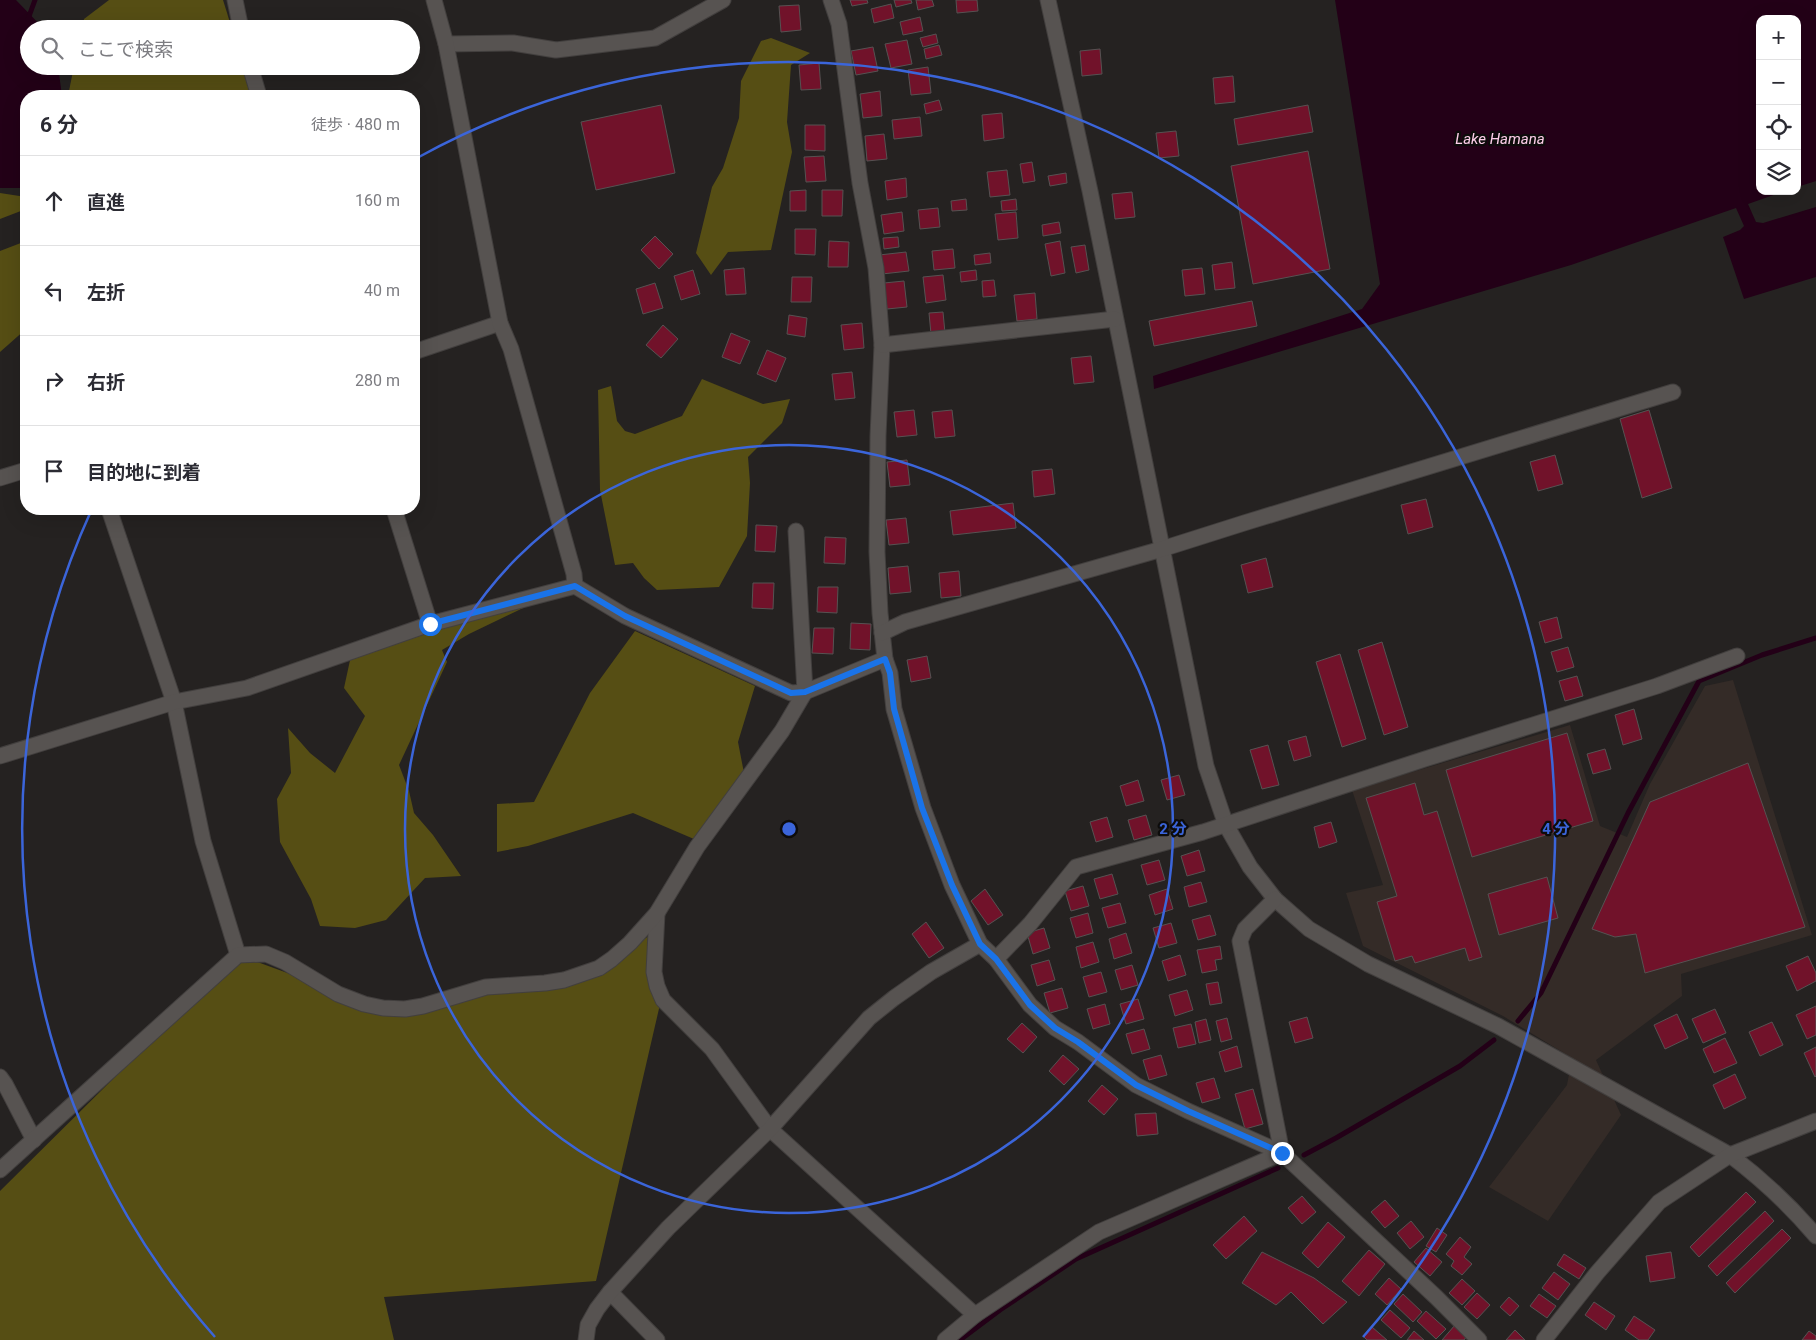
<!DOCTYPE html>
<html lang="ja">
<meta charset="utf-8">
<style>
:root{--surface:#fff;--page:#f7f7f7;--text:#2b2b33;--muted:#7c7c81;--line:#e1e1e2}
body{margin:0;font-family:Roboto,"Noto Sans JP",sans-serif;background:var(--page);color:var(--text)}
.controls{position:absolute;right:15px;top:15px;display:grid;overflow:hidden;border-radius:10px;box-shadow:0 5px 20px #0002}
.controls button{width:45px;height:45px;display:grid;place-items:center;padding:0;border:0;border-bottom:1px solid var(--line);background:var(--surface);color:var(--text);font:25px sans-serif}
.stop{position:absolute;width:15px;height:15px;margin:-11px;border:4px solid #1a73e8;border-radius:50%;background:#fff}
.stop.end{background:#1a73e8;border-color:#fff;box-shadow:0 1px 5px #0008}
.list{margin:0;padding:0;list-style:none}
h2{display:flex;justify-content:space-between;align-items:center;height:65px;margin:0;padding:0 20px;font-size:21px}
h2 small{font-size:16px;font-weight:400;color:var(--muted)}
.list li{display:grid;grid-template-columns:32px 1fr auto;gap:15px;align-items:center;box-sizing:border-box;height:90px;padding:0 20px;border-top:1px solid var(--line)}
.list b{display:block;font-size:19px;white-space:nowrap}
.list em{font-size:16px;font-style:normal;color:var(--muted)}
.icon{flex:none;width:28px;height:28px;fill:none;stroke:currentColor;stroke-width:2;stroke-linecap:round;stroke-linejoin:round}
.map{position:relative;flex:none;width:1816px;height:1340px;overflow:hidden}
.search{position:absolute;background:var(--surface);box-shadow:0 5px 20px #0002;left:20px;top:20px;width:400px;height:55px;display:flex;align-items:center;gap:12px;box-sizing:border-box;padding:0 18px;border-radius:28px;color:var(--muted);font-size:19px}
.panel{position:absolute;background:var(--surface);box-shadow:0 5px 20px #0002;left:20px;top:90px;width:400px;height:425px;border-radius:20px}
.map>svg:first-child{display:block}
.built{fill:#342b27}
.forest{fill:#564e14}
.water{fill:#230017}
.lines{fill:none;stroke-linecap:round;stroke-linejoin:round}
.stream{stroke:#230017;stroke-width:5}
.building{fill:#71122a;stroke:#565252}
.minor-casing{stroke:#423f3e;stroke-width:17}
.minor{stroke:#575351;stroke-width:15}
.route{stroke:#1a73e8;stroke-width:6}
.ring{fill:none;stroke:#3b65da;stroke-width:2.5}
.labels{text-anchor:middle;stroke-width:4.5;stroke-linejoin:round;paint-order:stroke}
.water-label{font-size:15px;font-style:italic;fill:#fdcee9;stroke:#0d0c0b}
.centre{fill:#3b65da;stroke:#0d0c0b;stroke-width:2.5}
.ring-label{font-size:15px;text-anchor:middle;font-weight:bold;fill:#3b65da;stroke:#0d0c0b;stroke-width:4.5;stroke-linejoin:round;paint-order:stroke}
</style>
<div class="map">
<svg width="1816" height="1340" viewBox="0 0 1816 1340">
<rect width="100%" height="100%" fill="#252221"/>
<path class="built" d="M1733 680 1812 935 1681 974 1682 996 1596 1060 1621 1115 1548 1221 1489 1187 1567 1085 1572 1058 1503 1016 1363 946 1346 893 1383 885 1352 790 1570 725 1600 826 1627 837 1650 784 1705 686Z"/>
<g class="forest">
<path d="M109 0H223L232 29H82L84 19Z"/>
<path d="M771 38 810 53 791 65 787 122 792 152 771 250 728 252 711 275 696 253 712 187 723 168 739 118 741 81 761 41Z"/>
<path d="M74 66H244L253 96H68Z"/>
<path d="M0 193 26 197V209L0 219Z"/>
<path d="M26 241V329L0 352V251Z"/>
<path d="M702 379 763 404 790 399 782 423 748 457 750 483 747 536 719 587 657 590 644 578 633 563 615 565 600 490 598 390 611 386 617 421 625 431 635 434 682 416Z"/>
<path d="M542 599 469 634 442 650 447 662 399 765 409 791 414 813 433 835 461 876 425 878 386 920 355 928 320 926 311 899 280 842 277 799 291 773 288 728 310 753 335 773 365 716 344 688 352 651Z"/>
<path d="M635 631 755 686 738 742 744 773 701 842 633 813 528 846 497 852V804L534 802 590 693Z"/>
<path d="M656 932 661 1000 596 1281 384 1297 394 1340H0V1191L238 955 383 1008 588 972Z"/>
</g>
<g class="water">
<path d="M0 0H16L44 29H29V66H58L62 96H26V147L23 151 26 154V188H0Z"/>
<path d="M1335 0H1816V181L1797 187V19H1760V191H1785L1748 204 1756 222 1763 223 1816 207V277L1744 299 1723 237 1740 230 1744 226 1736 208 1571 265 1154 389 1153 376 1362 309 1380 284Z"/>
</g>
<g class="lines">
<g class="stream">
<path d="M28 19 35 0"/>
<path d="M1518 1021 1541 993 1628 813 1699 681 1762 655 1816 638"/>
<path d="M1304 1155 1336 1138 1460 1066 1494 1040"/>
<path d="M960 1340 1000 1310 1076 1259 1278 1168"/>
</g>
</g>
<g class="building">
<path d="M850 0H867L868 3 852 6Z"/>
<path d="M894 0H911L912 3 896 7Z"/>
<path d="M916 0H932L934 6 918 10Z"/>
<path d="M956 0H977L978 11 957 13Z"/>
<path d="M891 4 894 18 874 23 871 9Z"/>
<path d="M799 5 801 30 781 32 779 6Z"/>
<path d="M920 17 923 31 903 35 900 22Z"/>
<path d="M936 34 938 43 923 47 920 38Z"/>
<path d="M907 40 912 64 891 68 885 44Z"/>
<path d="M939 45 942 55 926 59 924 49Z"/>
<path d="M873 47 878 71 856 75 851 51Z"/>
<path d="M1100 49 1102 74 1082 76 1080 51Z"/>
<path d="M819 63 821 89 801 90 799 65Z"/>
<path d="M928 67 931 93 911 95 908 70Z"/>
<path d="M1233 76 1235 102 1215 104 1213 78Z"/>
<path d="M880 91 882 116 863 118 860 94Z"/>
<path d="M939 100 942 110 926 114 924 104Z"/>
<path d="M661 105 675 173 596 190 581 122Z"/>
<path d="M1308 105 1313 132 1238 145 1234 119Z"/>
<path d="M1002 113 1004 138 984 141 982 115Z"/>
<path d="M920 117 922 136 894 139 892 120Z"/>
<path d="M805 125H825V151L805 150Z"/>
<path d="M1176 131 1179 156 1159 158 1156 133Z"/>
<path d="M884 134 887 159 867 161 865 136Z"/>
<path d="M1308 151 1330 269 1253 284 1231 166Z"/>
<path d="M824 156 826 181 806 182 804 157Z"/>
<path d="M1032 162 1035 181 1023 183 1020 164Z"/>
<path d="M1007 170 1010 195 990 197 987 172Z"/>
<path d="M1066 173 1067 183 1050 186 1048 176Z"/>
<path d="M906 178 907 197 887 200 885 181Z"/>
<path d="M806 190V211H790V191Z"/>
<path d="M822 190H843L842 216H822Z"/>
<path d="M1132 192 1135 217 1115 219 1112 194Z"/>
<path d="M966 199 967 210 952 211 951 201Z"/>
<path d="M1016 199 1017 210 1002 211 1001 201Z"/>
<path d="M938 208 940 227 920 229 918 210Z"/>
<path d="M902 212 904 231 884 234 881 215Z"/>
<path d="M1016 212 1018 238 998 240 995 214Z"/>
<path d="M1059 222 1061 233 1043 236 1042 225Z"/>
<path d="M795 229H816L815 255 795 254Z"/>
<path d="M655 236 673 254 659 269 641 250Z"/>
<path d="M898 237 899 247 884 249 883 238Z"/>
<path d="M829 241 849 242 848 267H828Z"/>
<path d="M1060 241 1065 273 1051 276 1045 244Z"/>
<path d="M1085 245 1089 270 1076 273 1071 247Z"/>
<path d="M953 249 955 268 934 270 932 251Z"/>
<path d="M906 252 909 271 882 274 879 255Z"/>
<path d="M990 253 991 263 975 265 974 255Z"/>
<path d="M1232 262 1235 288 1215 290 1212 265Z"/>
<path d="M744 268 746 294 726 295 724 270Z"/>
<path d="M1202 268 1205 294 1185 296 1182 270Z"/>
<path d="M693 270 700 294 681 300 674 276Z"/>
<path d="M976 270 977 280 961 282 960 272Z"/>
<path d="M943 275 946 300 926 303 923 277Z"/>
<path d="M792 277H812L811 302H791Z"/>
<path d="M994 280 996 296 983 297 982 281Z"/>
<path d="M904 281 907 307 887 309 884 283Z"/>
<path d="M655 283 663 308 643 314 636 289Z"/>
<path d="M1035 293 1037 319 1017 321 1014 295Z"/>
<path d="M1252 301 1257 326 1154 346 1149 321Z"/>
<path d="M943 312 945 333 931 334 929 313Z"/>
<path d="M789 315 807 318 805 337 787 334Z"/>
<path d="M862 323 864 348 844 350 841 325Z"/>
<path d="M663 325 678 339 661 358 646 345Z"/>
<path d="M731 333 750 341 740 364 722 357Z"/>
<path d="M767 350 786 358 776 382 757 374Z"/>
<path d="M1091 356 1094 382 1074 384 1071 358Z"/>
<path d="M852 372 855 398 835 400 832 374Z"/>
<path d="M914 410 917 435 897 437 894 412Z"/>
<path d="M952 410 955 436 935 438 932 412Z"/>
<path d="M1649 410 1672 488 1642 498 1620 419Z"/>
<path d="M1555 455 1563 484 1538 491 1530 462Z"/>
<path d="M907 460 910 485 890 487 887 462Z"/>
<path d="M1052 469 1055 494 1034 497 1032 471Z"/>
<path d="M1426 499 1433 527 1408 534 1401 505Z"/>
<path d="M1013 503 1016 528 953 535 950 511Z"/>
<path d="M906 518 909 543 889 545 886 520Z"/>
<path d="M756 525 777 526 775 552 755 551Z"/>
<path d="M825 537 846 538 845 564 824 563Z"/>
<path d="M1266 558 1273 587 1248 593 1241 565Z"/>
<path d="M908 566 911 592 890 594 888 568Z"/>
<path d="M959 571 961 596 941 598 939 573Z"/>
<path d="M753 583H774L773 609 752 608Z"/>
<path d="M818 587H838L837 613 817 612Z"/>
<path d="M1557 617 1562 638 1545 643 1539 622Z"/>
<path d="M851 623 871 624 870 650 850 649Z"/>
<path d="M814 628H834L833 654 812 653Z"/>
<path d="M1382 642 1408 727 1384 735 1358 650Z"/>
<path d="M1568 647 1574 667 1557 672 1551 652Z"/>
<path d="M1340 654 1366 739 1342 747 1316 662Z"/>
<path d="M927 656 931 678 911 682 907 660Z"/>
<path d="M1577 676 1583 696 1565 701 1559 681Z"/>
<path d="M1634 709 1642 739 1623 745 1615 715Z"/>
<path d="M1567 733 1593 821 1472 857 1446 770Z"/>
<path d="M1306 736 1311 756 1294 761 1288 741Z"/>
<path d="M1268 745 1279 785 1262 789 1250 750Z"/>
<path d="M1605 749 1611 769 1593 774 1587 754Z"/>
<path d="M1748 763 1805 927 1645 973 1636 934 1615 937 1592 929 1650 802Z"/>
<path d="M1179 775 1185 795 1167 800 1161 780Z"/>
<path d="M1138 780 1144 801 1126 806 1120 786Z"/>
<path d="M1415 783 1424 815 1437 811 1482 957 1469 961 1465 948 1415 963 1412 956 1395 961 1377 902 1397 896 1366 798Z"/>
<path d="M1146 815 1152 835 1134 840 1128 820Z"/>
<path d="M1107 817 1113 837 1096 842 1090 822Z"/>
<path d="M1331 822 1337 842 1319 848 1314 827Z"/>
<path d="M1199 850 1205 871 1187 876 1181 856Z"/>
<path d="M1159 860 1165 880 1147 885 1141 865Z"/>
<path d="M1112 874 1118 894 1100 899 1094 879Z"/>
<path d="M1547 877 1558 918 1499 935 1488 894Z"/>
<path d="M1201 882 1207 902 1189 907 1184 887Z"/>
<path d="M1083 886 1089 906 1071 911 1065 891Z"/>
<path d="M985 889 1003 915 988 925 971 901Z"/>
<path d="M1167 889 1173 909 1155 915 1149 895Z"/>
<path d="M1120 903 1126 923 1108 928 1102 908Z"/>
<path d="M1088 913 1093 933 1076 938 1070 918Z"/>
<path d="M1210 915 1216 935 1198 940 1192 920Z"/>
<path d="M926 922 944 948 929 958 912 934Z"/>
<path d="M1171 923 1177 943 1159 948 1153 928Z"/>
<path d="M1044 928 1050 948 1033 954 1027 933Z"/>
<path d="M1126 933 1132 953 1114 959 1109 939Z"/>
<path d="M1093 942 1099 962 1081 968 1076 947Z"/>
<path d="M1220 946 1222 959 1215 960 1217 970 1202 973 1197 950Z"/>
<path d="M1180 955 1186 975 1168 981 1162 961Z"/>
<path d="M1808 956 1816 973V981L1797 991 1786 966Z"/>
<path d="M1049 960 1055 980 1037 986 1031 965Z"/>
<path d="M1132 965 1138 985 1121 990 1115 970Z"/>
<path d="M1101 972 1107 992 1089 997 1083 977Z"/>
<path d="M1218 982 1222 1003 1210 1005 1206 984Z"/>
<path d="M1062 988 1068 1008 1050 1013 1044 993Z"/>
<path d="M1187 990 1193 1010 1175 1016 1169 995Z"/>
<path d="M1138 999 1144 1019 1126 1024 1120 1004Z"/>
<path d="M1105 1004 1110 1024 1093 1029 1087 1009Z"/>
<path d="M1816 1006V1035L1807 1039 1796 1015Z"/>
<path d="M1715 1009 1726 1033 1703 1043 1692 1019Z"/>
<path d="M1677 1014 1688 1038 1665 1049 1654 1025Z"/>
<path d="M1307 1017 1313 1038 1295 1043 1289 1022Z"/>
<path d="M1227 1018 1232 1039 1221 1042 1216 1021Z"/>
<path d="M1206 1019 1211 1040 1199 1043 1195 1022Z"/>
<path d="M1772 1022 1783 1045 1760 1056 1749 1032Z"/>
<path d="M1022 1023 1037 1037 1023 1053 1007 1039Z"/>
<path d="M1191 1024 1196 1044 1178 1048 1173 1028Z"/>
<path d="M1144 1029 1150 1049 1132 1054 1126 1034Z"/>
<path d="M1725 1038 1737 1063 1714 1073 1703 1049Z"/>
<path d="M1237 1046 1242 1067 1225 1072 1219 1052Z"/>
<path d="M1816 1047V1076L1815 1077 1804 1053Z"/>
<path d="M1063 1055 1079 1069 1064 1085 1049 1071Z"/>
<path d="M1161 1055 1167 1075 1149 1080 1143 1060Z"/>
<path d="M1735 1074 1746 1098 1724 1109 1713 1085Z"/>
<path d="M1214 1078 1220 1098 1202 1103 1196 1083Z"/>
<path d="M1102 1085 1118 1099 1104 1115 1088 1101Z"/>
<path d="M1253 1089 1263 1124 1245 1129 1235 1094Z"/>
<path d="M1156 1113 1158 1134 1137 1136 1135 1114Z"/>
<path d="M1746 1192 1756 1202 1699 1257 1690 1247Z"/>
<path d="M1302 1196 1316 1212 1302 1224 1288 1208Z"/>
<path d="M1385 1200 1399 1216 1385 1228 1371 1212Z"/>
<path d="M1765 1211 1774 1221 1717 1276 1708 1266Z"/>
<path d="M1244 1216 1257 1231 1226 1259 1213 1245Z"/>
<path d="M1411 1221 1424 1237 1410 1249 1397 1233Z"/>
<path d="M1328 1222 1345 1237 1318 1268 1302 1253Z"/>
<path d="M1437 1228 1447 1235 1436 1252 1426 1246Z"/>
<path d="M1782 1229 1791 1238 1735 1293 1726 1283Z"/>
<path d="M1460 1237 1471 1247 1464 1257 1472 1264 1462 1275 1451 1266 1454 1261 1446 1254Z"/>
<path d="M1426 1248 1442 1262 1430 1276 1414 1262Z"/>
<path d="M1369 1250 1385 1264 1359 1296 1342 1281Z"/>
<path d="M1262 1252 1314 1278 1347 1302 1323 1324 1291 1292 1276 1305 1242 1283Z"/>
<path d="M1671 1252 1675 1278 1650 1282 1646 1256Z"/>
<path d="M1564 1254 1586 1268 1579 1279 1557 1265Z"/>
<path d="M1554 1272 1570 1284 1558 1300 1542 1288Z"/>
<path d="M1389 1278 1401 1289 1387 1305 1375 1294Z"/>
<path d="M1462 1279 1475 1291 1462 1305 1449 1293Z"/>
<path d="M1477 1293 1490 1305 1477 1319 1464 1307Z"/>
<path d="M1403 1294 1422 1312 1413 1322 1394 1304Z"/>
<path d="M1539 1294 1556 1306 1547 1318 1530 1306Z"/>
<path d="M1509 1297 1519 1306 1510 1316 1500 1307Z"/>
<path d="M1594 1302 1615 1316 1606 1330 1585 1315Z"/>
<path d="M1390 1310 1410 1328 1401 1338 1381 1320Z"/>
<path d="M1426 1311 1446 1329 1436 1339 1417 1321Z"/>
<path d="M1634 1316 1655 1330 1648 1340H1639L1625 1330Z"/>
<path d="M1455 1325 1467 1336 1464 1340H1442Z"/>
<path d="M1372 1327 1387 1340H1367L1363 1336Z"/>
<path d="M1515 1330 1525 1340H1506Z"/>
<path d="M1414 1331 1424 1340H1407Z"/>
<path d="M1809 1331 1816 1336V1340H1802Z"/>
</g>
<g class="lines">
<g class="minor-casing">
<g id="minor">
<path d="M235 0 241 29"/>
<path d="M831 0 839 24 860 183 876 268 882 345 878 436 877 552 880 613 885 659 890 673 894 709 923 808 952 885 980 944 996 959 1030 1005 1055 1028 1078 1042 1136 1085 1188 1111 1282 1153 1436 1297 1479 1340"/>
<path d="M1048 0 1090 191 1206 766 1226 825 1250 867 1275 899 1309 929 1368 964 1498 1026 1730 1155C1763 1180 1789 1204 1816 1236"/>
<path d="M446 44 513 43 556 50 655 38 723 0"/>
<path d="M250 66 259 96"/>
<path d="M882 345 1115 319"/>
<path d="M414 352 500 323"/>
<path d="M0 478 26 470"/>
<path d="M109 509 174 702 203 841 238 955"/>
<path d="M394 509 430 624"/>
<path d="M575 586 625 616 791 693 805 692 885 659"/>
<path d="M882 633 905 622 1162 549 1244 523 1673 392"/>
<path d="M0 756 174 702 247 688 430 624 575 586 574 574 511 349 500 323 446 44 434 0"/>
<path d="M1275 899 1245 929 1240 941 1282 1153"/>
<path d="M657 913 654 972 657 986 663 1000 712 1049 770 1129 975 1315"/>
<path d="M996 959 1030 924 1076 867 1203 832 1425 759 1657 686 1737 656"/>
<path d="M0 1077 5 1084 34 1140"/>
<path d="M0 1170 238 955 266 954 285 962 338 994 364 1004 383 1008 405 1009 423 1006 486 987 545 983 564 980 599 968 612 959 630 943 657 913 697 847 782 731 805 692 796 531"/>
<path d="M610 1292 657 1340"/>
<path d="M586 1340 588 1325 597 1309 610 1292 668 1228 770 1129 869 1018 894 998 931 972 980 944"/>
<path d="M945 1340 975 1315 1099 1232 1282 1153"/>
<path d="M1544 1340 1597 1273 1659 1202 1730 1155 1816 1121"/>
</g>
</g>
<use href="#minor" class="minor"/>
</g>
<g class="lines">
<path class="route" d="M430 624 575 586 625 616 791 693 805 692 885 659 890 673 894 709 922 808 952 885 980 944 996 959 1030 1005 1055 1028 1078 1042 1136 1085 1188 1111 1282 1153"/>
</g>
<g class="ring">
<circle cx="789" cy="829" r="384"/>
<path d="M215 1337A767 767 0 0 1 91 511M417 158A767 767 0 0 1 1363 1337"/>
</g>
<g class="labels">
<g class="water-label">
<text x="1500" y="144">Lake Hamana</text>
</g>
</g>
<circle cx="789" cy="829" r="8" class="centre"/>
<g class="ring-label">
<text x="1173" y="834">2 分</text>
<text x="1556" y="834">4 分</text>
</g>
</svg>
<div class="controls">
<button>+</button>
<button>−</button>
<button><svg class="icon" aria-label="locate" viewBox="0 0 24 24"><circle cx="12" cy="12" r="6"/><path d="M12 2v4M12 18v4M2 12h4M18 12h4"/></svg></button>
<button><svg class="icon" aria-label="layers" viewBox="0 0 24 24"><path d="M12 4l9 5-9 5-9-5zM3 14l9 5 9-5"/></svg></button>
</div>
<div class="stop" style="left:430px;top:624px"></div>
<div class="stop end" style="left:1282px;top:1153px"></div>
<div class="search"><svg class="icon" aria-label="search" viewBox="0 0 24 24"><circle cx="10" cy="10" r="6"/><path d="M15 15l6 6"/></svg>ここで検索</div>
<section class="panel">
<h2>6 分<small>徒歩 · 480 m</small></h2>
<ul class="list">
<li><svg class="icon" aria-label="ahead" viewBox="0 0 24 24"><path d="M12 20V5M6 11l6-6 6 6"/></svg><div><b>直進</b></div><em>160 m</em></li>
<li><svg class="icon" aria-label="left" viewBox="0 0 24 24"><path d="M17 20v-9H6M10 6l-5 5 5 5"/></svg><div><b>左折</b></div><em>40 m</em></li>
<li><svg class="icon" aria-label="right" viewBox="0 0 24 24"><path d="M7 20v-9h11M14 6l5 5-5 5"/></svg><div><b>右折</b></div><em>280 m</em></li>
<li><svg class="icon" aria-label="arrive" viewBox="0 0 24 24"><path d="M6 21V4h12l-3 4 3 4H6"/></svg><div><b>目的地に到着</b></div></li>
</ul>
</section>
</div>
